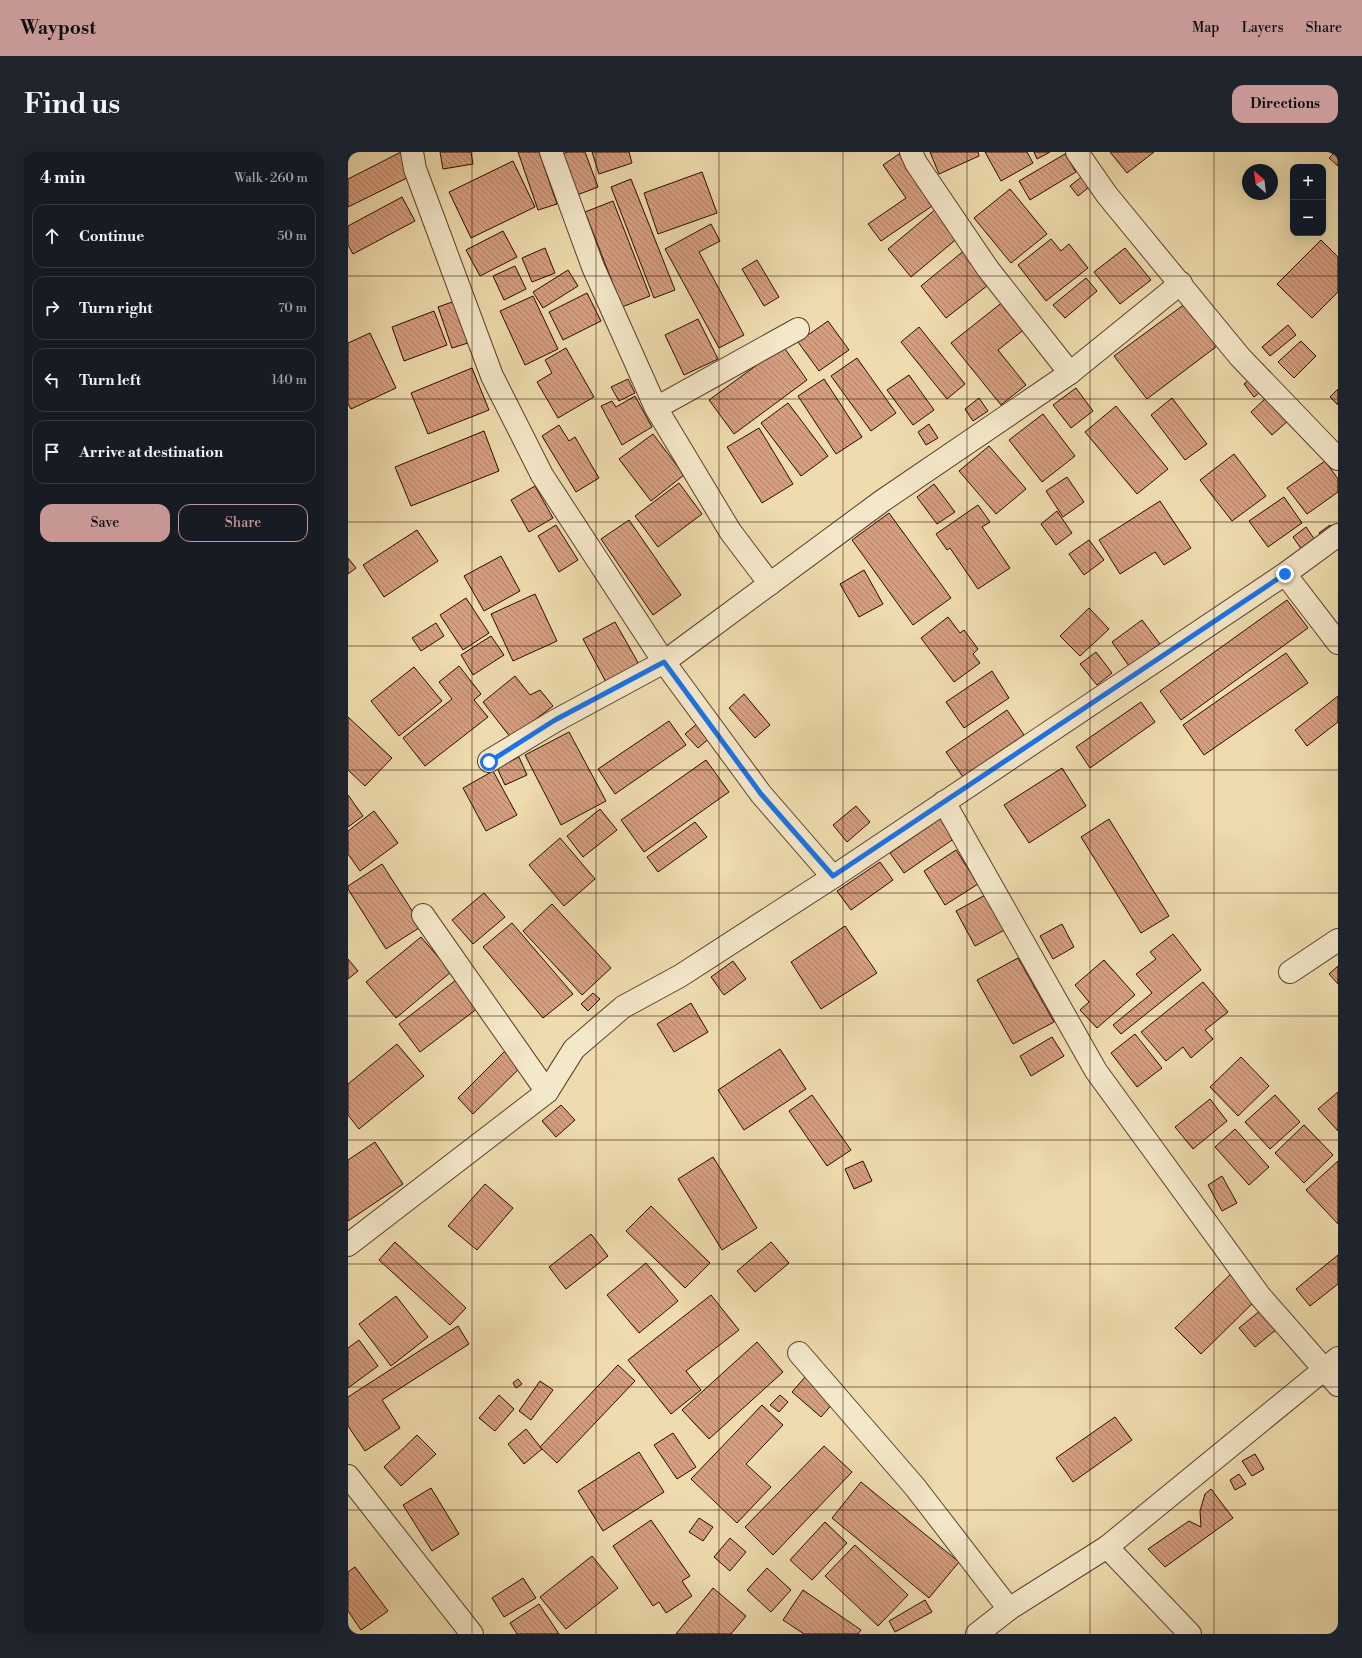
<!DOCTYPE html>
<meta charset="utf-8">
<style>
:root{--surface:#171b24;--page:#20242c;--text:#f1f3f6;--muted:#9ea1a6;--line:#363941;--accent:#c59692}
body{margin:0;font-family:"Libre Bodoni",serif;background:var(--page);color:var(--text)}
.controls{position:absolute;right:12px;top:12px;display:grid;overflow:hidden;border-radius:8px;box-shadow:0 4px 16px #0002}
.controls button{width:36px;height:36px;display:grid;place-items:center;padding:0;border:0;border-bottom:1px solid var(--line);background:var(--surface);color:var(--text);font:20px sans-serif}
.compass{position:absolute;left:894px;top:12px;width:36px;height:36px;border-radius:50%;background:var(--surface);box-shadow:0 4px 16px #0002;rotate:332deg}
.stop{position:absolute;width:12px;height:12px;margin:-9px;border:3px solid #1a73e8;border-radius:50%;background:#fff}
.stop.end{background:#1a73e8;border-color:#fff;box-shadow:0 1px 4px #0008}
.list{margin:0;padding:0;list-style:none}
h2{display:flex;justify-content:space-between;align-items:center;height:52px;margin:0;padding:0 16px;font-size:17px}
h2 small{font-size:13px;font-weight:400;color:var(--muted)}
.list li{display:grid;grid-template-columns:26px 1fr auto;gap:12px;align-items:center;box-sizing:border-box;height:64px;margin:0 8px 8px;padding:0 8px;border:1px solid var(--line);border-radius:12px}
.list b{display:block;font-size:15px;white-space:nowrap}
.list em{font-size:13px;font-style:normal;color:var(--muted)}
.actions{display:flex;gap:8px;padding:12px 16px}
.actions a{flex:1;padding:9px 0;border:1px solid var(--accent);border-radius:12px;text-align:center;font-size:14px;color:var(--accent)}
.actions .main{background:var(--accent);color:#111}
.icon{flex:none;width:22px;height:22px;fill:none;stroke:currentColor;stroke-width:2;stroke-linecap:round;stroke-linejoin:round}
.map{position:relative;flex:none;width:990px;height:1482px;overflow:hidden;border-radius:12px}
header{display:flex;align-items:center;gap:24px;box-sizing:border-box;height:56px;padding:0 20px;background:var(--accent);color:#111}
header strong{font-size:19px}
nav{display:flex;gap:22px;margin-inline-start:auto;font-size:14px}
.intro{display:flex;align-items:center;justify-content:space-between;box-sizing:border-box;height:96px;padding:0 24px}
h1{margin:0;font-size:28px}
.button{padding:10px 18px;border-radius:12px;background:var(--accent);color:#111;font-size:14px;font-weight:700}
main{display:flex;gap:24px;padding:0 24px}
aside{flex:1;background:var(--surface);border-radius:12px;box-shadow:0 4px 16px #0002}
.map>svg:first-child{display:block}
.building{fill:url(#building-back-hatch);stroke:#2b0b02}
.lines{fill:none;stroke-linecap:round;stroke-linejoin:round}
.minor-casing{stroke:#5c3f2d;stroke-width:24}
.minor{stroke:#f4e8ca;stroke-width:22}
.route{stroke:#1a73e8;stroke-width:5}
.grid{fill:none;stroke:#2b0b02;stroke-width:1;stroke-opacity:0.55}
</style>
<header>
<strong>Waypost</strong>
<nav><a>Map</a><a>Layers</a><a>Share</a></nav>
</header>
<div class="intro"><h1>Find us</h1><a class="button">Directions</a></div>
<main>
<aside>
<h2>4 min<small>Walk · 260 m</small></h2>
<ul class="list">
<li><svg class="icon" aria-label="ahead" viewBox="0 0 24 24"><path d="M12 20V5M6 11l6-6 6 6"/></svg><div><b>Continue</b></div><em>50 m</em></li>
<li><svg class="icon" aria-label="right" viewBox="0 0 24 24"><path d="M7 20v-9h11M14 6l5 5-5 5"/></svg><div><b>Turn right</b></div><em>70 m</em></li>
<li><svg class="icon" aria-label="left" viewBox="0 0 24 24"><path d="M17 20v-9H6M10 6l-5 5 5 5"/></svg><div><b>Turn left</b></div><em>140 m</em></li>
<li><svg class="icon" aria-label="arrive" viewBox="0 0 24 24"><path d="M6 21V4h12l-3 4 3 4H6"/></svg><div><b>Arrive at destination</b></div></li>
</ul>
<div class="actions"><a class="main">Save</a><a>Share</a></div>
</aside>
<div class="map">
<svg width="990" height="1482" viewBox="0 0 990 1482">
<defs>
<pattern id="building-back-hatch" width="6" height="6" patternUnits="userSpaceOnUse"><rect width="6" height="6" fill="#d69f80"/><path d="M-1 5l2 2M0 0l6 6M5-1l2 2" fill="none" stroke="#ae8067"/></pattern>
</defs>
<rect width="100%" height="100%" fill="#eedcae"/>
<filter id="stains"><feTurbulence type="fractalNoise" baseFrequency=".005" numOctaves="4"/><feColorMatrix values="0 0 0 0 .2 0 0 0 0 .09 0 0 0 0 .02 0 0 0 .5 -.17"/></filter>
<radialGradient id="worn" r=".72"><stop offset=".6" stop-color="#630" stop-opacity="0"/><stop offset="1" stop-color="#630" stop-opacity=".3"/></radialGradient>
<g class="building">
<path d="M53 0 65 23 0 55V27Z"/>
<path d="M92 0H123L125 12 95 17Z"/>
<path d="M170 0H191L209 52 190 58Z"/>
<path d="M220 0H237L250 35 229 43 214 2Z"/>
<path d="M244 0H281L284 11 251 22Z"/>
<path d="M582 0H630L631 4 591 22Z"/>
<path d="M637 0H679L685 11 653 29Z"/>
<path d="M686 0H702L689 7Z"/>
<path d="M762 0H806L779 21Z"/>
<path d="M987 0H990V14L981 6Z"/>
<path d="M551 2 587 52 533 89 520 72 558 46 535 13Z"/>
<path d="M717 2 728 20 682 48 671 29Z"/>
<path d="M165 9 187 55 123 86 101 40Z"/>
<path d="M354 20 369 61 310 82 296 41Z"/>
<path d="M737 22 745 32 730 44 722 34Z"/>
<path d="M283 27 327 138 306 146 263 35Z"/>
<path d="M662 37 699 82 663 111 626 66Z"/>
<path d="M54 45 67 69 5 102 0 93V74Z"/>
<path d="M265 49 302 144 274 155 237 60Z"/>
<path d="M588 57 611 85 563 125 540 97Z"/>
<path d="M363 72 372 89 351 100 396 183 371 196 317 97Z"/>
<path d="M155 79 169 105 132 124 118 98Z"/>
<path d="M703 87 713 99 721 92 740 116 698 149 670 113Z"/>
<path d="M973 88 990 105V140L964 166 929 132Z"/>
<path d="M197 96 207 121 184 130 174 106Z"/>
<path d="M777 96 803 128 772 152 746 120Z"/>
<path d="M618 97 644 130 598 166 573 134Z"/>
<path d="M409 108 431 145 416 154 394 117Z"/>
<path d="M167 114 178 137 156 148 145 124Z"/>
<path d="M220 118 230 134 195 156 185 140Z"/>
<path d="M738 126 749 139 717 166 705 153Z"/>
<path d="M239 141 253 169 215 188 201 160Z"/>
<path d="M185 144 210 197 177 213 152 159Z"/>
<path d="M107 149 120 191 104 196 90 155Z"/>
<path d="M656 149 678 176 650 198 678 233 653 253 603 191Z"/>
<path d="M841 149 873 191 799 247 766 204Z"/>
<path d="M86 159 99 193 56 209 44 175Z"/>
<path d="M350 167 370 207 336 223 317 183Z"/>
<path d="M480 169 501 198 471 219 450 190Z"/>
<path d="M940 173 948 183 922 204 914 195Z"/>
<path d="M571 175 617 232 599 247 553 190Z"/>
<path d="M22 181 48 236 3 257 0 252V191Z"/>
<path d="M953 189 968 204 946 226 930 210Z"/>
<path d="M435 194 459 228 386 282 361 248Z"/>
<path d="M218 196 246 245 210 266 189 230 204 221 197 208Z"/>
<path d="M509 206 548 261 523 279 483 224Z"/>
<path d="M124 216 141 258 80 282 63 241Z"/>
<path d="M561 223 586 258 565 273 539 238Z"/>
<path d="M905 225 915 238 906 245 896 232Z"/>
<path d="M280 227 287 241 271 249 263 235Z"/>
<path d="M476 227 514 285 488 302 450 244Z"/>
<path d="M728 236 745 259 723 276 705 253Z"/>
<path d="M990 237V253L982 245Z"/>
<path d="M287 244 304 275 274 293 253 254 264 249 268 255Z"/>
<path d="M919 245 941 268 924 283 903 260Z"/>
<path d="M631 246 640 259 625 269 617 257Z"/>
<path d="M824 246 859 292 837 308 803 263Z"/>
<path d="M440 251 480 304 453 324 413 271Z"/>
<path d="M768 254 820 317 789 342 737 280Z"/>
<path d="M695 262 727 304 694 330 661 288Z"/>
<path d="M581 272 590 286 578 293 570 280Z"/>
<path d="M211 273 221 289 227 285 251 326 228 340 194 284Z"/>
<path d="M411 276 445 332 414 351 379 295Z"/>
<path d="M136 279 151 319 63 354 47 315Z"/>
<path d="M305 282 336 323 303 349 271 307Z"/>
<path d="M641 294 678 337 648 362 611 319Z"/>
<path d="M886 302 918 344 884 369 852 328Z"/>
<path d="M977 309 990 327V340L959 362 939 336Z"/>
<path d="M719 325 736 350 715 365 698 339Z"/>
<path d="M331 331 354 362 310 395 287 364Z"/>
<path d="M586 332 607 360 589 372 569 345Z"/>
<path d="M187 334 205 366 181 380 163 348Z"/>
<path d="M936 345 954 371 920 395 901 369Z"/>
<path d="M812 349 843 396 816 413 807 400 772 422 751 388Z"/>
<path d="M630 353 642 370 634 375 662 416 630 437 602 396 599 398 588 382Z"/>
<path d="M709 359 724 381 708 393 693 372Z"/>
<path d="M541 361 603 446 565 473 504 388Z"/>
<path d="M281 368 333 443 305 463 253 387Z"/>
<path d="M208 373 230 408 211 420 190 384Z"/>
<path d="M982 373 987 380 977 388 971 381Z"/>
<path d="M958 375 967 388 954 398 945 385Z"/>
<path d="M69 378 90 409 36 445 15 413Z"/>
<path d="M741 388 756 408 736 423 721 402Z"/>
<path d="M153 404 172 439 136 459 116 424Z"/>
<path d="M0 406 8 416 0 422Z"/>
<path d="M516 418 535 452 511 465 492 432Z"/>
<path d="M187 442 209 489 165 509 143 462Z"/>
<path d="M118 446 141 481 115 498 92 463Z"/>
<path d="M939 448 960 476 833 568 812 539Z"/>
<path d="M741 456 761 477 732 504 712 484Z"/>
<path d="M600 465 612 481 616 478 630 497 625 502 632 511 606 530 573 486Z"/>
<path d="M794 468 812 492 781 514 764 490Z"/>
<path d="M267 470 292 514 259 532 235 487Z"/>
<path d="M88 471 96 484 73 499 64 486Z"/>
<path d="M143 484 156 503 125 523 113 503Z"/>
<path d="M748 500 764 521 749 533 732 512Z"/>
<path d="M938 501 960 531 856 603 835 573Z"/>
<path d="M111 514 133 542 126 548 140 565 77 614 55 586 104 547 91 530Z"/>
<path d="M66 515 94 549 51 584 23 549Z"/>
<path d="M644 519 661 546 616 576 598 550Z"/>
<path d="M167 524 182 543 192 538 205 554 163 586 135 550Z"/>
<path d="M396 542 422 573 407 586 381 556Z"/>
<path d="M990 544V570L959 594 947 578Z"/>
<path d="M793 550 807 570 742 616 728 595Z"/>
<path d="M659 558 676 583 615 625 598 600Z"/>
<path d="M0 565 44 606 17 634 0 618Z"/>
<path d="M321 569 338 593 267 642 250 617Z"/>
<path d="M351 570 364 584 350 596 337 582Z"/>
<path d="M221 580 258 649 213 673 177 603Z"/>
<path d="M171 605 179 623 157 633 149 616Z"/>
<path d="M358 608 381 640 296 700 273 668Z"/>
<path d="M714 616 738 654 681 691 656 653Z"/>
<path d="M145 619 169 663 138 679 115 636Z"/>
<path d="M0 643 15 664 0 675Z"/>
<path d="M508 654 522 670 499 690 485 673Z"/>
<path d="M252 657 269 678 235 705 219 684Z"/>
<path d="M26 659 50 691 12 719 0 702V679Z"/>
<path d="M596 664 610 684 556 721 542 701Z"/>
<path d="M761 667 821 764 793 781 733 685Z"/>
<path d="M347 670 359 685 310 720 299 705Z"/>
<path d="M212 686 247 727 216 754 181 713Z"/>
<path d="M608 698 630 732 597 753 576 719Z"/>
<path d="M532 710 545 728 503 758 489 739Z"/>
<path d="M34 712 74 774 38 797 0 737V734Z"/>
<path d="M136 741 157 765 125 792 104 768Z"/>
<path d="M641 741 660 776 627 794 608 759Z"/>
<path d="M204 752 263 816 234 843 175 779Z"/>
<path d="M164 771 225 842 195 866 135 795Z"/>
<path d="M714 772 726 795 705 807 692 784Z"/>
<path d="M497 774 529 821 473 857 443 810Z"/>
<path d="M825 782 853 818 773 882 765 873 804 841 788 822 808 807 802 800Z"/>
<path d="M73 785 103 820 48 866 18 830Z"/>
<path d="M670 806 706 870 665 892 629 828Z"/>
<path d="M0 807 10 819 0 827Z"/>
<path d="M756 808 787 843 749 876 732 858 741 850 727 833Z"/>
<path d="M385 809 398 827 376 843 363 825Z"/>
<path d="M990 814V832L981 822Z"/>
<path d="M112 825 134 853 72 900 51 872Z"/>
<path d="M855 830 880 860 857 878 865 887 843 906 835 895 818 909 793 880Z"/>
<path d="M245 841 252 847 240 859 233 852Z"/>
<path d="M343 851 360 880 326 900 309 872Z"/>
<path d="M787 882 814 916 789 935 763 901Z"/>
<path d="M704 885 716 904 683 924 672 904Z"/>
<path d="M49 892 76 924 11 977 0 963V932Z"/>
<path d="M162 894 178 910 125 962 110 946Z"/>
<path d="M432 897 458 937 396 978 370 938Z"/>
<path d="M893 905 921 934 890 964 862 935Z"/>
<path d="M990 940V979L970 957Z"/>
<path d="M464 943 503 998 479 1014 441 959Z"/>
<path d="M927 943 952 970 922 997 897 970Z"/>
<path d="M862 947 879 969 845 997 827 975Z"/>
<path d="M213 953 227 968 208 985 194 969Z"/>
<path d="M956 973 985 1003 956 1031 927 1001Z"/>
<path d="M887 977 921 1015 901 1033 867 995Z"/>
<path d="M27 990 55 1032 0 1069V1008Z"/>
<path d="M365 1005 409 1076 374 1098 330 1027Z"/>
<path d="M515 1009 524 1029 506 1037 497 1017Z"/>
<path d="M990 1009V1072L958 1038Z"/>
<path d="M874 1024 889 1051 874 1059 860 1033Z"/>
<path d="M137 1032 165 1056 129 1098 100 1074Z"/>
<path d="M303 1054 362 1111 337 1136 278 1079Z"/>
<path d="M243 1082 260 1104 218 1137 201 1115Z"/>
<path d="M47 1090 118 1156 102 1173 31 1108Z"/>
<path d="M423 1090 441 1111 407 1140 389 1119Z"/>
<path d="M990 1103V1132L962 1154 948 1137Z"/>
<path d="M298 1111 330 1149 291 1181 259 1143Z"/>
<path d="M887 1118 912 1144 853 1202 827 1176Z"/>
<path d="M363 1143 391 1178 338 1219 353 1238 323 1262 280 1208Z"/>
<path d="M48 1144 80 1185 43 1214 11 1172Z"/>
<path d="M913 1158 929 1177 907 1195 891 1176Z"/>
<path d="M110 1174 121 1192 34 1248 52 1276 17 1299 0 1274V1245Z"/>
<path d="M11 1188 30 1214 0 1236V1196Z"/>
<path d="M409 1190 435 1220 361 1287 334 1258Z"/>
<path d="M270 1213 287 1229 209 1311 192 1295Z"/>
<path d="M458 1224 487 1249 473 1265 444 1240Z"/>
<path d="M170 1227 174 1232 168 1236 165 1231Z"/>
<path d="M192 1229 205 1238 183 1268 171 1259Z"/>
<path d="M151 1243 166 1257 147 1279 131 1266Z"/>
<path d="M432 1243 440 1250 431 1260 422 1253Z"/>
<path d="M414 1253 435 1273 398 1312 423 1335 389 1371 343 1327Z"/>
<path d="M767 1265 784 1288 725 1330 708 1306Z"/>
<path d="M178 1277 194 1297 176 1312 160 1292Z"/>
<path d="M325 1281 348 1315 329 1327 306 1293Z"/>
<path d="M69 1283 88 1302 53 1334 36 1315Z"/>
<path d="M476 1294 504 1320 425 1403 397 1375Z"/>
<path d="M291 1300 316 1340 255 1379 230 1339Z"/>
<path d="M907 1302 916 1317 904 1324 894 1309Z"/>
<path d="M891 1322 898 1332 887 1338 882 1328Z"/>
<path d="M513 1330 611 1410 581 1446 484 1366Z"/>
<path d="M83 1336 111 1382 84 1399 55 1353Z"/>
<path d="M863 1337 885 1366 817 1415 800 1397 841 1369 853 1375 852 1359 857 1342Z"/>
<path d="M351 1366 365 1375 355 1389 341 1380Z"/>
<path d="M303 1368 342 1424 334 1429 344 1444 318 1461 311 1450 305 1454 265 1394Z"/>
<path d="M477 1370 499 1391 464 1428 442 1408Z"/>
<path d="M382 1386 398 1400 382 1419 366 1405Z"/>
<path d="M507 1393 560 1443 530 1474 477 1424Z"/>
<path d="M244 1404 270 1436 218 1477 192 1445Z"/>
<path d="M7 1415 40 1459 13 1478 0 1459V1420Z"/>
<path d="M419 1416 443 1438 423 1460 399 1438Z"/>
<path d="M175 1426 188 1446 156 1465 144 1446Z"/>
<path d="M365 1436 398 1464 383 1482H328Z"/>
<path d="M455 1438 513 1478 510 1482H456L435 1468Z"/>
<path d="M577 1448 584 1460 547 1480 541 1469Z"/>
<path d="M191 1452 211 1482H169L162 1471Z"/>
</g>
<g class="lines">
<g class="minor-casing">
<g id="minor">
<path d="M64 0 67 17 144 224 194 323 316 510 413 642 485 725"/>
<path d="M203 0 245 115 308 256 382 379 422 432"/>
<path d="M563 0 568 11 640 117 722 221"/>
<path d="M729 0 759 43 892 205 990 307"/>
<path d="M308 256 450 177"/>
<path d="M937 422 990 491"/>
<path d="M141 609 207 569 316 510 534 349 722 221 833 131"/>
<path d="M596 650 748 919 912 1144 990 1233"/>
<path d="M75 763 199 940"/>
<path d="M942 820 990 788"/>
<path d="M0 1093 199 940 226 897 275 855 332 824 485 725 937 422 990 383"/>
<path d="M451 1201 567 1335 661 1457"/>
<path d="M0 1324 124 1482"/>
<path d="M759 1395 842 1482"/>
<path d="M629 1482 661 1457 759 1395 990 1206"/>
</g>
</g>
<use href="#minor" class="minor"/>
</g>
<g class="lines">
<path class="route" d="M141 610 207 568 316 510 413 642 485 724 937 422"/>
</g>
<path class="grid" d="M124 0V1482M248 0V1482M371 0V1482M495 0V1482M619 0V1482M742 0V1482M866 0V1482M0 124H990M0 247H990M0 370H990M0 494H990M0 618H990M0 741H990M0 864H990M0 988H990M0 1112H990M0 1235H990M0 1358H990"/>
<rect width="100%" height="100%" filter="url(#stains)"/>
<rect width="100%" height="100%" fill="url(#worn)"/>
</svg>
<div class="controls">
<button>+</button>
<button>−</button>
</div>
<svg class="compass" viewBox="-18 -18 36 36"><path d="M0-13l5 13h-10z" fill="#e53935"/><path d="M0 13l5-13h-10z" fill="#9ea1a6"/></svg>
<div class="stop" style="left:141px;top:610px"></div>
<div class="stop end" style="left:937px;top:422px"></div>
</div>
</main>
